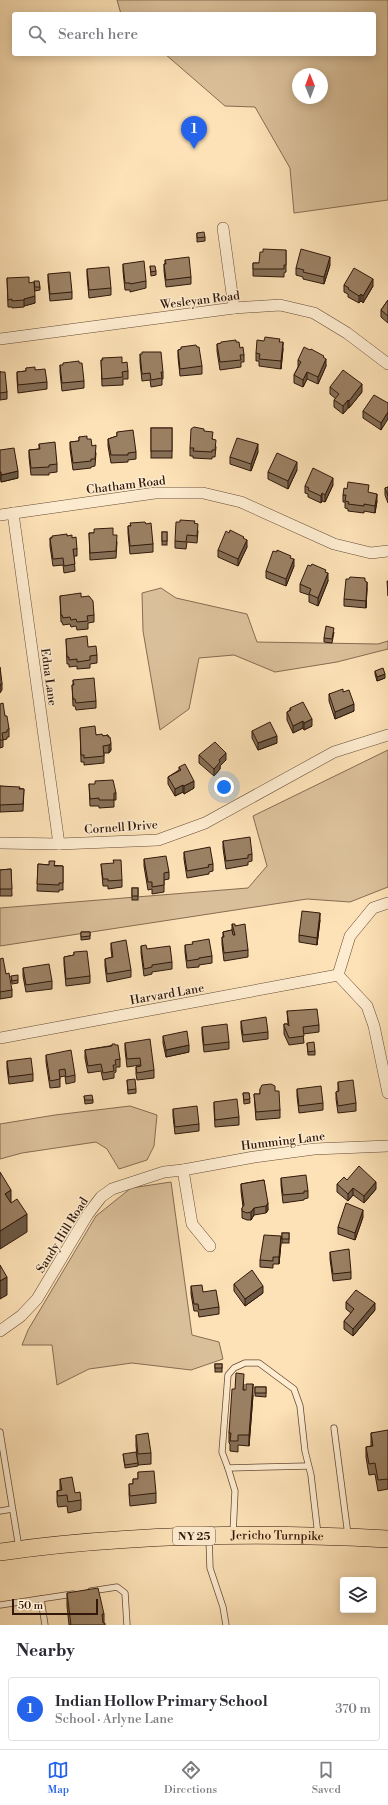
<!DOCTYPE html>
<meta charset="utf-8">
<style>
:root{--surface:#fff;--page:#f2f2f3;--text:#2b2b33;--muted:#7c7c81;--line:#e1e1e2;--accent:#2563eb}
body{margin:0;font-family:"Libre Bodoni",serif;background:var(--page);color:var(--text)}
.controls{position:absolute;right:12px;bottom:12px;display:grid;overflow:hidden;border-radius:4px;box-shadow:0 2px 10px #0003}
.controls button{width:36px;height:36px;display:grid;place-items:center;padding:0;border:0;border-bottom:1px solid var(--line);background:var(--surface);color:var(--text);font:20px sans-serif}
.compass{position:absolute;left:292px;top:68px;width:36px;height:36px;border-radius:50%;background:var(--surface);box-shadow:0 2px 10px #0003;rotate:359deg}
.scale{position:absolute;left:12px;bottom:10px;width:86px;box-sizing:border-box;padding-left:4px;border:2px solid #31180a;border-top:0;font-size:11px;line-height:14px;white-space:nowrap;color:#31180a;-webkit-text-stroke:3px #feecd0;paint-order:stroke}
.you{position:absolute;left:224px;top:787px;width:14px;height:14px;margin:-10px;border:3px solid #fff;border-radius:50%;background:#1a73e8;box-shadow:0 0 0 6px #1a73e833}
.badge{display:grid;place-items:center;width:26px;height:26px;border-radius:50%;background:var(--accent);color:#fff;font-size:13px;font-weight:700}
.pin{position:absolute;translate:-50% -33px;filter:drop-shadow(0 1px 2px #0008)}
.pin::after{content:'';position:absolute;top:21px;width:14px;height:12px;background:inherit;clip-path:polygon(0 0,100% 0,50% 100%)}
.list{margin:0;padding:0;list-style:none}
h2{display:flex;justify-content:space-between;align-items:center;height:52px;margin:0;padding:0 16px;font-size:17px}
h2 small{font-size:13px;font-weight:400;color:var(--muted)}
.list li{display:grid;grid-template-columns:26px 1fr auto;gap:12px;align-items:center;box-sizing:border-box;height:64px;margin:0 8px 8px;padding:0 8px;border:1px solid var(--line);border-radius:4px}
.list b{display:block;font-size:15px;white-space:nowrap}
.list p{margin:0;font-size:13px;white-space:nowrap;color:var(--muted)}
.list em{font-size:13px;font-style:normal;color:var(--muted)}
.icon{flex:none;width:22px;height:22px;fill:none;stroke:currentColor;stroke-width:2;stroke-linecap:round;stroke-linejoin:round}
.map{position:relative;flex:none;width:388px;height:1625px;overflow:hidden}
.search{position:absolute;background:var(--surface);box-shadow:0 2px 10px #0003;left:12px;right:12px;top:12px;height:44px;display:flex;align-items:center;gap:10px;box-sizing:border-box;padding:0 14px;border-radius:4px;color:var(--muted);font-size:15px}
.sheet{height:124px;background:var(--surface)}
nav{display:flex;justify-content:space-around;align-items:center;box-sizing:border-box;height:56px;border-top:1px solid var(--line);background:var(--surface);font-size:11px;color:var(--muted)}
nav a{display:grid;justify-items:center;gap:2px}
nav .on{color:var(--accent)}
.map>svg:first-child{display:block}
.green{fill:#dac09a;stroke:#866c52;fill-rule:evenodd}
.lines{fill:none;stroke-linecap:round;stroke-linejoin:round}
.lane-casing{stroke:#644a35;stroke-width:7}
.street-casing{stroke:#644a35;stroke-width:12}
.primary-casing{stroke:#31180a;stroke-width:18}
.lane{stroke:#feecd0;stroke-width:5.5}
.street{stroke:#feecd0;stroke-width:11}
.primary{stroke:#fde2b7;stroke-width:17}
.wall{fill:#856f56;stroke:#31180a}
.shaded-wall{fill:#6c5a46;stroke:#31180a}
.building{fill:#9b8164;stroke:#31180a}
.labels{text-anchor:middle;stroke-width:3;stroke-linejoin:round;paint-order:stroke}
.shield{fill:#feecd0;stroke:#6e5845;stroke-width:1}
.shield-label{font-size:11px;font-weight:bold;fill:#31180a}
.street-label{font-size:12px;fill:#31180a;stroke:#feecd0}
</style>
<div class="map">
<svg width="388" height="1625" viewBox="0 0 388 1625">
<rect width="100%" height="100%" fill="#fde2b7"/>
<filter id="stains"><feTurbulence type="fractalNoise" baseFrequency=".005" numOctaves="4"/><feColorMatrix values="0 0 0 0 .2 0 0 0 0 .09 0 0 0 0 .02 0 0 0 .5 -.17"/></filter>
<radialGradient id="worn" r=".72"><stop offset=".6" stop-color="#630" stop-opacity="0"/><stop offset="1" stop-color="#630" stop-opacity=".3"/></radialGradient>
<g class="green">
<path d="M117 0H388V200L294 213 290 168 255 107 225 106 165 54H374V14H121ZM298 74H322V98H298Z"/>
<path d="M161 588 176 598 247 614 257 642 378 644 388 641V649L337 662 275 672 234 655 199 658 189 709 160 730 143 631 142 593Z"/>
<path d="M388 750V887L350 902 307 899 0 946V908L248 888 267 866 253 816Z"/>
<path d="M130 1106 157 1115 154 1146 147 1160 119 1169 107 1149 96 1142 22 1153 0 1159V1124L55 1115Z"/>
<path d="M171 1182 192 1335 219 1342 223 1359 191 1370 132 1363 89 1369 57 1385 52 1345H22L28 1330 96 1216 131 1188Z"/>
</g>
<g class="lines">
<g class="lane-casing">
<g id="lane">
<path d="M334 1428 348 1535"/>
<path d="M0 1432 19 1548"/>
<path d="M228 1468 308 1466"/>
<path d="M0 1511 12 1509"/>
<path d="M233 1533 235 1491 228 1468 222 1452 228 1375 234 1368 245 1363H259L294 1389 300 1406 305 1451 311 1475 318 1535"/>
<path d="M209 1538 210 1568 223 1607 226 1625"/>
<path d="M91 1591 117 1587 125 1593 127 1625"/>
<path d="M41 1599 45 1625"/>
<path d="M0 1605 73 1594"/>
</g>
</g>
<g class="street-casing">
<g id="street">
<path d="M223 228 234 308"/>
<path d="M0 339 234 308 280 305 314 313 347 333 388 364"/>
<path d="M13 513 59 844"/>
<path d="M0 515 155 493H203L241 502 334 544 371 553 388 551"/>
<path d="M0 843 59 844 158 840 205 823 334 752 388 735"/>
<path d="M338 975 367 1006 374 1026 388 1093"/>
<path d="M338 975 350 936 373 908 388 903"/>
<path d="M0 1038 338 975"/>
<path d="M183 1170 192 1224 210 1246"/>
<path d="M0 1331 21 1316 37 1299 88 1214 101 1197 112 1189 164 1172 183 1170 254 1157 314 1149 388 1146"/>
</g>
</g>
<g class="primary-casing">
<g id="primary">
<path id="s1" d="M0 1552C129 1534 258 1532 388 1539"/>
</g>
</g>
<use href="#lane" class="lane"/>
<use href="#street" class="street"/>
<use href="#primary" class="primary"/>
</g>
<g class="wall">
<path d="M197 233 205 237V241L197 242Z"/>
<path d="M286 250V272L284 273V277L253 276V263H259Z"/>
<path d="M165 260 191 277V284L166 287 164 271V264H165Z"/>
<path d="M123 264 146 281V288L130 292V290H125L123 271Z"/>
<path d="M330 265 324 284 303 279V277L296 275V268Z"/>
<path d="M150 266 156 271V275L151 276Z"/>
<path d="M87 269 111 288V295L89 298 87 276Z"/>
<path d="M48 274 72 292V299L50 301 48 281Z"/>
<path d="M7 278 29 283 35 303 24 306V307L12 308V307H8Z"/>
<path d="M34 285 40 287V290L35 291Z"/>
<path d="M344 285 373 286 363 303 361 301 359 303 348 297V294L344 292Z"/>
<path d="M388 300V323L381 317V310Z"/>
<path d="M236 342 244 355V362H241V367L220 370 217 351V344Z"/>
<path d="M280 342 283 349 281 369 259 366V361H256V353Z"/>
<path d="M181 349 202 366V374L180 376 178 357V350Z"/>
<path d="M140 354 163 372V379H162V385L151 387 150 380 142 381 140 362Z"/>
<path d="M324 358 326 366 318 384 307 379 303 387 294 383V375L298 367V360Z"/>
<path d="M101 360 122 363 128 371V379H123V385L102 386Z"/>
<path d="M60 365 84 381V388L62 391 60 372Z"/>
<path d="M26 368 35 370 47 382V389L18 393 17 379V372L26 371Z"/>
<path d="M0 371 7 392V399L0 400Z"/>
<path d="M330 387 362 392 349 408H348L343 414 334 407V400L336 399 330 394Z"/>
<path d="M388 403 381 430 363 418V411Z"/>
<rect x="151" y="428" width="21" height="30"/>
<path d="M204 431 213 439 216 447 215 457H212V459L193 458V456H190V448Z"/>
<path d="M117 432 136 452V459L128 460V462L111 463 108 446V439L117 436Z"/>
<path d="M79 437 87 439 92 446 96 453 95 466 91 467V468L73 470 70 449V442L79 441Z"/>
<path d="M39 444 57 464V472L49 473V475H31L29 457V450L39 449Z"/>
<path d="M0 450 18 478 1 482V479H0Z"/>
<path d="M258 452 251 471 230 464V457Z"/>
<path d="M297 470 288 489 268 479V472Z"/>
<path d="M333 485 325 502 322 501 321 503 308 497V494L305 493V486Z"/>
<path d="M388 487V503L385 495V488Z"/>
<path d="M369 493 377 501 375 513 364 511V513L348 511V509L345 508V502H343V495Z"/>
<path d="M194 523 198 531 197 543 187 542 186 549 175 548V541Z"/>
<path d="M146 524 153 544V552L130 554 128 533V526Z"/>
<rect x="162" y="532" width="5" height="13"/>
<path d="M89 533H94L113 535 117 542 116 558 90 560Z"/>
<path d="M67 536 72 538 77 549V556H74L75 571 64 573 63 565 53 566 50 546V538Z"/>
<path d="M244 539 247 547 238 566 218 557V550Z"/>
<path d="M294 566 286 586 266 578V571Z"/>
<path d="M326 572 328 581 318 606 309 602V595L300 592V584Z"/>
<path d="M365 581 367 589 366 608 344 606V599Z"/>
<path d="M60 596 81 597 94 615V622L88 623V629L77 630 76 626 71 627 70 624 63 625 62 622H61Z"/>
<path d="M334 632 332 643 324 642V638Z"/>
<path d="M66 639 88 647 97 655V663L90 664V668L77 669V666L69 667V664H67Z"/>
<path d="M375 671 385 678 377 681 375 674Z"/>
<path d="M73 680 96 701V708L76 710 75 706H73L72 685H73Z"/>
<path d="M343 692 354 711 335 719 329 701V694Z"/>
<path d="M0 704 5 716 9 729V737H7V739L3 740V747L0 748Z"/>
<path d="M290 708 312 726 304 730 303 728 293 733 287 720V712L290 710Z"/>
<path d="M80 728 96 735 103 736 108 735 111 750 109 753H104V763L84 765V762H81Z"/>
<path d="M252 731 277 743 258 750 252 738Z"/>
<path d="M199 755 226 760 220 766V769L214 776 199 763Z"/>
<path d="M179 767 194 788 184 794 183 792 175 796 168 784V777L179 770Z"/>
<path d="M89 784 116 793V800H114V807L99 808V806H90Z"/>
<path d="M0 786 24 789 23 811 0 812Z"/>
<path d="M223 841 252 854V861L248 862V865L226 869 223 848Z"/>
<path d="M184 852 213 864V871L209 872V874L187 878 184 859Z"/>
<path d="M144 859 169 872V879L164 880V892L152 894V889L148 890 144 866Z"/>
<path d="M38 864 63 866V890H59V892L37 891Z"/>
<path d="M101 864 122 880V887L108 889V886H103Z"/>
<path d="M11 869 12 896H0V870Z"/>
<rect x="132" y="888" width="6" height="12"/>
<path d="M320 920 317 945 299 942V935Z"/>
<path d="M232 924 235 926 248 950V957L224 961 222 944V937H223V932L232 930Z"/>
<path d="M81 932H90V939L81 940Z"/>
<path d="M111 943 131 970V977L107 982 105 966V959L112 957 111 950Z"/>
<path d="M185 945 212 956V963L199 965V967L187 968 185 952Z"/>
<path d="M141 946 172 962V969L152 972V974L144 976 141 953Z"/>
<path d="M74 952 90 976V983L66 986 64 964V957L74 955Z"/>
<path d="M0 959 12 990V997L0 999Z"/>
<path d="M23 968 52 981V989L26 992 23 976Z"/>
<path d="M11 976 18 980V983L12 984Z"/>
<path d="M287 1011 319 1025V1032L303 1034 304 1043 289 1045 284 1034V1024H288Z"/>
<path d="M241 1021 268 1032V1039L243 1042 241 1028Z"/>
<path d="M202 1027 229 1042V1049L204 1052 202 1034Z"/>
<path d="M163 1036 189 1052 166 1057 163 1043Z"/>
<path d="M125 1043 154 1070V1078L137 1080 136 1074V1067L140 1066V1065L127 1067 125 1050Z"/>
<path d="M307 1043 315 1051V1055H308Z"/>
<path d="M115 1045 120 1059V1067H116V1072L114 1073V1078L103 1080 101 1071 88 1073 85 1058V1050Z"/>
<path d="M46 1055 75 1075V1082L66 1084 65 1076 60 1077V1087L50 1088 46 1062Z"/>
<path d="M7 1061 33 1074V1081L9 1084 7 1068Z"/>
<path d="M127 1080 136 1089V1093L128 1094Z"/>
<path d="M338 1082 356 1103V1111L338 1113 336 1099V1092L338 1091Z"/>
<path d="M260 1089 275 1091 280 1110V1118L256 1120 254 1094H260Z"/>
<path d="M297 1089 323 1103V1110L299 1113 297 1096Z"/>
<path d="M243 1093H249L250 1103 244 1104Z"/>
<path d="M84 1096 93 1100V1103L85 1104Z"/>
<path d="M214 1102 239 1117V1125L215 1127 214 1109Z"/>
<path d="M173 1109 199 1124V1131L175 1134 173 1116Z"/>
<path d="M281 1178 308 1191V1198L304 1199V1200L283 1203 281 1185Z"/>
<path d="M264 1180 268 1210 266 1213 254 1215 251 1220H247L242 1218V1208L243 1207 241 1191V1184Z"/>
<path d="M347 1180 376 1189 364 1203 353 1195 348 1201 337 1192V1184Z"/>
<path d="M363 1217 355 1240 338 1234V1227Z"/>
<rect x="282" y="1233" width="7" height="10"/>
<path d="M281 1243 279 1264H273V1268L260 1267V1260Z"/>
<path d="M330 1252 351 1272V1279L333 1281 330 1259Z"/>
<path d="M234 1284 263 1293 245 1306 234 1291Z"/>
<path d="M191 1286 203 1292 219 1307V1314L199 1317 198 1311H194L191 1294Z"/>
<path d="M346 1302 375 1310 353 1336 344 1329V1321L351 1313 346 1309Z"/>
<rect x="215" y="1364" width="7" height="8"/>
<path d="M244 1384V1390L253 1395 249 1446 238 1445V1452L230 1451V1444L229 1443V1433L235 1389Z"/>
<path d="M255 1387H266V1397L255 1396Z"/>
<path d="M388 1432V1489L378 1491 375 1474 369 1475 366 1457V1447L371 1446V1433Z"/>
<path d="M136 1435 151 1453V1464L138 1465 136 1446Z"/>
<path d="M123 1454 138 1463V1466L125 1468Z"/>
<path d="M138 1472 156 1493V1503L130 1506 129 1494V1484H133V1479H138Z"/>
<path d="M60 1479 81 1500V1510L68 1513 67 1506 58 1507 57 1502V1491H60Z"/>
<path d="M67 1593 104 1614V1623L105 1625H69L67 1606Z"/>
</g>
<g class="shaded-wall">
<path d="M330 257V265L324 284V277Z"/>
<path d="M373 279V286L363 303V296Z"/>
<path d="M361 294V301L359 303V296Z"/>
<path d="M35 296V303L24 306V299Z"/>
<path d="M283 342V349L281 369V361Z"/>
<path d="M326 359V366L318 384V377Z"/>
<path d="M307 372V379L303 387V380Z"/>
<path d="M362 384V392L349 408V401Z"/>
<path d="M348 400V408L343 414V406Z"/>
<path d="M388 412V419L381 430V423Z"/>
<path d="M258 444V452L251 471V464Z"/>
<path d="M297 462V470L288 489V481Z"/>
<path d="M18 471V478L1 482V475Z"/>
<path d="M333 478V485L325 502V495Z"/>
<path d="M322 493V501L321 503V496Z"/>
<path d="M377 494V501L375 513V506Z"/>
<path d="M247 540V547L238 566V559Z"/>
<path d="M294 559V566L286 586V579Z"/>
<path d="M328 573V581L318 606V598Z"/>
<path d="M367 582V589L366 608V601Z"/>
<path d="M385 674V678L377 681V677Z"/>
<path d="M2 683V690L0 693V686Z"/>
<path d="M354 704V711L335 719V712Z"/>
<path d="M312 719V726L304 730V723Z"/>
<path d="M303 721V728L293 733V726Z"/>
<path d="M277 736V743L258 750V743Z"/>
<path d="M111 743V750L109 753V745Z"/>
<path d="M226 753V760L220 766V769L214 776V769L219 760Z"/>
<path d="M194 781V788L184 794V786Z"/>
<path d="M183 785V792L175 796V789Z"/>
<path d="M320 913V920L317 945V938Z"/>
<path d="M189 1045V1052L166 1057V1050Z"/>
<path d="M376 1182V1189L364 1203V1196Z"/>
<path d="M353 1188V1195L348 1201V1194Z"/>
<path d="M11 1190V1208L5 1194Z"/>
<path d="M268 1203V1210L266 1213V1206Z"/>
<path d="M254 1208V1215L251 1220V1212Z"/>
<path d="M363 1210V1217L355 1240V1233Z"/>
<path d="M27 1214V1232L0 1249V1231Z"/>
<path d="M281 1236V1243L279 1264V1257Z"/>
<path d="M7 1277V1295L0 1299V1281Z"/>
<path d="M263 1286V1293L245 1306V1299Z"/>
<path d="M375 1303V1310L353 1336V1329Z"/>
<path d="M253 1384V1395L249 1446V1435Z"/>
</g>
<g class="building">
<path d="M204 232 205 237 197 238V233Z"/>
<path d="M263 249 286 250V265H284V269H253V263H259L260 252H263Z"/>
<path d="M301 249 330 257 324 277 303 272 304 270 296 268Z"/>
<path d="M189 257 191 277 166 280 164 264H166L165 260Z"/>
<path d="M144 261 146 281 130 284V283H125L123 264Z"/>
<path d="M150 266H155L156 271 151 272Z"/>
<path d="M109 267 111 288 89 290 87 269Z"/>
<path d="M354 268 373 279 363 296 361 294 359 296 348 289 349 288 344 285Z"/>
<path d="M70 272 72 292 50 294 48 274Z"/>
<path d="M29 277V283L34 282 35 296 24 299V300L12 301V299L8 300 7 278Z"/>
<path d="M34 281H39L40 287H35Z"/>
<path d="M388 300V316L381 310Z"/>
<path d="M265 337 280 339 279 342H283L281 361 259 359 260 354 256 353 257 340 264 341Z"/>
<path d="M236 340V342H239L240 348 243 347 244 355H240L241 360 220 362 217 344 221 343V342Z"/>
<path d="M196 345 197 347H199L202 366 180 369 178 350 181 349V347Z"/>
<path d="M304 347 310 350 311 349 324 356 323 357 326 359 318 377 307 372 303 380 294 375 301 362 298 360Z"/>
<path d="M142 352H161L163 372H161L162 378 151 380 150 373 142 374 140 354H142Z"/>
<path d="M122 357V363L127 362 128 371 122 372 123 377 102 379 101 360H103L102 358Z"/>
<path d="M79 361V363H82L84 381 62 383 60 365H63V363Z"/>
<path d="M35 367V370L45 369 47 382 18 385 17 372 26 371V368Z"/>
<path d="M343 370 362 384 349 401 348 400 343 406 334 400 339 394 330 387Z"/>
<path d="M0 371V372H5L7 392 0 393Z"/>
<path d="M374 395 388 403V412L381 423 363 411Z"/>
<path d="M194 427 204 429V431L213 432 212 439 216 440 215 450H212V452L193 451 194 448H190L191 429Z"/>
<rect x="151" y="428" width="21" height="23"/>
<path d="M133 430 136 452 128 453V455H111L108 439 117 436V432Z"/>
<path d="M87 436V439H91L92 446 96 445 95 459H91V461L73 463 70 442 79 441V437Z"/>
<path d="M237 438 258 444 251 464 230 457Z"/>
<path d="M55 442 57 464 49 465V467L31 468 29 450 40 449 39 444Z"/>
<path d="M14 448 18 471 1 475V472H0V450Z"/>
<path d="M277 453 297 462 288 481 268 472Z"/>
<path d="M313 468 333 478 325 495 322 493 321 496 308 490 309 488 305 486Z"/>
<path d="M348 482 369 485 368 492 377 494 375 506 364 504V506L348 504 349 502 345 501 346 495H343L344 488 347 489Z"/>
<path d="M388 487V496L385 488Z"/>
<path d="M180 520 195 521 194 523 198 524 197 536 187 535 186 542 175 541 176 522H180Z"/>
<path d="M145 522 146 524 151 523 153 544 130 546 128 526H131L130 523Z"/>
<path d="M113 528V535H117L116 551 90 553 89 533H94V529Z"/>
<path d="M230 530 244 537 243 538 247 540 238 559 218 550 226 531 229 533Z"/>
<rect x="162" y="532" width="5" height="9"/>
<path d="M67 534V536L72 535V538L76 537 77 549H73L75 564 64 566 63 558 53 559 50 538H52V536Z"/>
<path d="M277 550 291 556 290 558 294 559 286 579 266 571 273 551 277 552Z"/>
<path d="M312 564 326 570 325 572 328 573 318 598 309 594 311 589 300 584 308 565 311 566Z"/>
<path d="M350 577 365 578V581L367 582 366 601 344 599 346 579H349Z"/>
<path d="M387 581H388V596Z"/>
<path d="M81 593V597L89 596 93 601 94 615 87 616 88 621 77 622 76 619 71 620 70 617 63 618 62 615H61L60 596Z"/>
<path d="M326 626 334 628 332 639 324 638Z"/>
<path d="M87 636 88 647 96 646 97 655 90 656V660L77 662V659L69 660V657H67L66 639Z"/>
<path d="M0 667 2 683 0 686Z"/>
<path d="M383 668 385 674 377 677 375 671Z"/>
<path d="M94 678 96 701 76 703 75 699H73L72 685H74L73 680Z"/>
<path d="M343 689V692L349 690 354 704 335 712 329 694Z"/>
<path d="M303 702 312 719 304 723 303 721 293 726 287 712 291 710 290 708Z"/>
<path d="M3 703 5 716H7L9 729 7 730V732L2 733 3 740H0V704Z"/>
<path d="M270 722 277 736 258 743 252 731Z"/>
<path d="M95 726 96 735 102 734 103 736 108 735V737H110L111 743 109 745 103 746 104 756 84 758V755H81L80 728Z"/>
<path d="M215 742 226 753 219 760 220 762 214 769 199 755Z"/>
<path d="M185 764 194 781 184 786 183 785 175 789 168 777 181 770 179 767Z"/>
<path d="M113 780 116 793H114V800H99V798L90 799 89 784H95V781Z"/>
<path d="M0 786 20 787 19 789H24L23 804 0 805Z"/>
<path d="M250 837 252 854 248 855V858L226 861 223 841Z"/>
<path d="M210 847 213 864 208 865 209 867 187 871 184 852Z"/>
<path d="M166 856 169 872 164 873V885L152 887V882H148L144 859Z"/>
<path d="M113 860H121L122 880 108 881V879H103L101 864 114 863Z"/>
<path d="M49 861H55L54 866H63V883H59V885L37 884 38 864 49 865Z"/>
<path d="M11 869 12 889H0V870Z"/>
<rect x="132" y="888" width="6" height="8"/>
<path d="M302 911 320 913 317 938 299 935Z"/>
<path d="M232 924H235V926L245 924 248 950 224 953 222 937H224L223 932 232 930 233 935H235Z"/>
<path d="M81 932H90V936L81 937Z"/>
<path d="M209 939 212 956 199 958V959L187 961 185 945 193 944 192 942Z"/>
<path d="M126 940 131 970 107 974 105 959 113 957 111 943Z"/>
<path d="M146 945 147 949 170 946 172 962 152 965V967L144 969 141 946Z"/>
<path d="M87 951 90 976 66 979 64 957 74 955V952Z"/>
<path d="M3 958 6 974 9 973 12 990 0 992V959Z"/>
<path d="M49 964 52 981 26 985 23 968Z"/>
<path d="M18 975V980L12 981 11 976Z"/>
<path d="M317 1009 319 1025 303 1027 304 1036 289 1038 284 1026V1024H287L289 1026 287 1011Z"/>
<path d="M266 1017 268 1032 243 1035 241 1021Z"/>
<path d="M227 1024 229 1042 204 1045 202 1027Z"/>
<path d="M187 1031 189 1045 166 1050 163 1036Z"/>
<path d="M150 1039 154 1070 137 1073 136 1067 141 1066 140 1058 127 1059 125 1043Z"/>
<path d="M314 1042 315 1051 308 1052 307 1043Z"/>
<path d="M112 1044H115V1045H118L120 1059 115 1060 116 1065H113L114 1071 103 1073 101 1064 88 1066 85 1050 112 1046Z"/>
<path d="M71 1050 75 1075 66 1077 65 1069 59 1070 60 1079 50 1081 46 1055Z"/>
<path d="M31 1058 33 1074 9 1077 7 1061Z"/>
<path d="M135 1079 136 1089 128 1090 127 1080Z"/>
<path d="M353 1080 356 1103 338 1106 336 1092 339 1091 338 1082Z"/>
<path d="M271 1084 275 1086V1091H279L280 1110 256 1112 254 1094H260V1089L262 1085Z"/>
<path d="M321 1086 323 1103 299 1106 297 1089Z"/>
<path d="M243 1093H249L250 1099 244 1100Z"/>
<path d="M92 1095 93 1100H85L84 1096Z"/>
<path d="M237 1099 239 1117 215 1120 214 1102Z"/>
<path d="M197 1106 199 1124 175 1127 173 1109Z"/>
<path d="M359 1166 376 1182 364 1196 353 1188 348 1194 337 1184 344 1177 347 1180Z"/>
<path d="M0 1172 11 1190 5 1194 11 1203 17 1199 27 1214 0 1231Z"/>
<path d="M306 1175 308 1191H304V1193L283 1195 281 1178Z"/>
<path d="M264 1180 268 1203 266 1206 254 1208 251 1212 247 1213 242 1211V1208L244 1205 241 1184Z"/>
<path d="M346 1203 363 1210 355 1233 338 1227Z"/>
<rect x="282" y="1233" width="7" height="6"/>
<path d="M264 1235 281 1236 279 1257H273V1261L260 1260Z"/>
<path d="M349 1249 351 1272 333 1274 330 1252Z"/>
<path d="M0 1265 7 1277 0 1281Z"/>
<path d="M252 1270 263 1286 245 1299 234 1284Z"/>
<path d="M202 1285 203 1292 216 1290 219 1307 199 1310 198 1304H194L191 1286Z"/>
<path d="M356 1290 375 1303 353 1329 344 1321 354 1309 346 1302Z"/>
<rect x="215" y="1364" width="7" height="4"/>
<path d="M236 1373 244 1374 243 1390H246V1384H253L249 1435H238V1441H230L231 1433H229L232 1389H235Z"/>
<rect x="255" y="1387" width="11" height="6"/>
<path d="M388 1430V1479L378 1480 375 1463 369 1464 366 1447 373 1446 371 1433Z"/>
<path d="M148 1433 151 1453 138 1454 136 1435Z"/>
<path d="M136 1452 138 1463 125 1465 123 1454Z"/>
<path d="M154 1471 156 1493 130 1496 129 1484H133V1479H138V1472Z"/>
<path d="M72 1477 75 1493 80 1492 81 1500 68 1502 67 1495 58 1496 57 1491 62 1490 60 1479Z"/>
<path d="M98 1588 104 1614H102L103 1623H105V1625H71L67 1593Z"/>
</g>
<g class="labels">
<rect class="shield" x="173" y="1527" width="42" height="18" rx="3"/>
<g class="shield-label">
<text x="194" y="1540">NY 25</text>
</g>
<g class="street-label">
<text transform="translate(200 300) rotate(-7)" y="4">Wesleyan Road</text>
<text transform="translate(126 485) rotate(-7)" y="4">Chatham Road</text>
<text transform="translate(49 677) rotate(82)" y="4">Edna Lane</text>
<text transform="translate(121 827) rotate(-4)" y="4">Cornell Drive</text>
<text transform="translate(167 994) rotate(-10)" y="4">Harvard Lane</text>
<text transform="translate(283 1141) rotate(-7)" y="4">Humming Lane</text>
<text transform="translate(62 1235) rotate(-58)" y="4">Sandy Hill Road</text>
<text dy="4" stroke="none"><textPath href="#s1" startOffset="278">Jericho Turnpike</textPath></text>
</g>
</g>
<rect width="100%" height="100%" filter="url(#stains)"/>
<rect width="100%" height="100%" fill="url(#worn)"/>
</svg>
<div class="controls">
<button><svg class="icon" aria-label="layers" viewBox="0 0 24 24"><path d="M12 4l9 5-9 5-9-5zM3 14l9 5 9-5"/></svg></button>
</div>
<svg class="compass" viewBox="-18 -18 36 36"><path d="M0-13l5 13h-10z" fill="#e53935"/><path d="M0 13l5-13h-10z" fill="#7c7c81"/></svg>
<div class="scale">50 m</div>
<div class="you"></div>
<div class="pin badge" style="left:194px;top:149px">1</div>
<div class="search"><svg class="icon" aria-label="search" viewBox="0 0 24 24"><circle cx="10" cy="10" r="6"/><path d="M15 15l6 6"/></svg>Search here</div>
</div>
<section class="sheet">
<h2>Nearby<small></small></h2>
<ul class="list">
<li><span class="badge">1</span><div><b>Indian Hollow Primary School</b><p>School · Arlyne Lane</p></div><em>370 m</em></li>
</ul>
</section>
<nav>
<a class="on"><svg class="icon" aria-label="map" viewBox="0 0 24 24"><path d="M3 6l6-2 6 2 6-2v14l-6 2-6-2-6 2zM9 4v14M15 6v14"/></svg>Map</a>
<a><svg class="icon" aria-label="directions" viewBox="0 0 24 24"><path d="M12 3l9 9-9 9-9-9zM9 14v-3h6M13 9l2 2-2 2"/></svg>Directions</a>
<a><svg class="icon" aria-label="saved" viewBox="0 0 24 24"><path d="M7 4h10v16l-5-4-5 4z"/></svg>Saved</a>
</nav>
